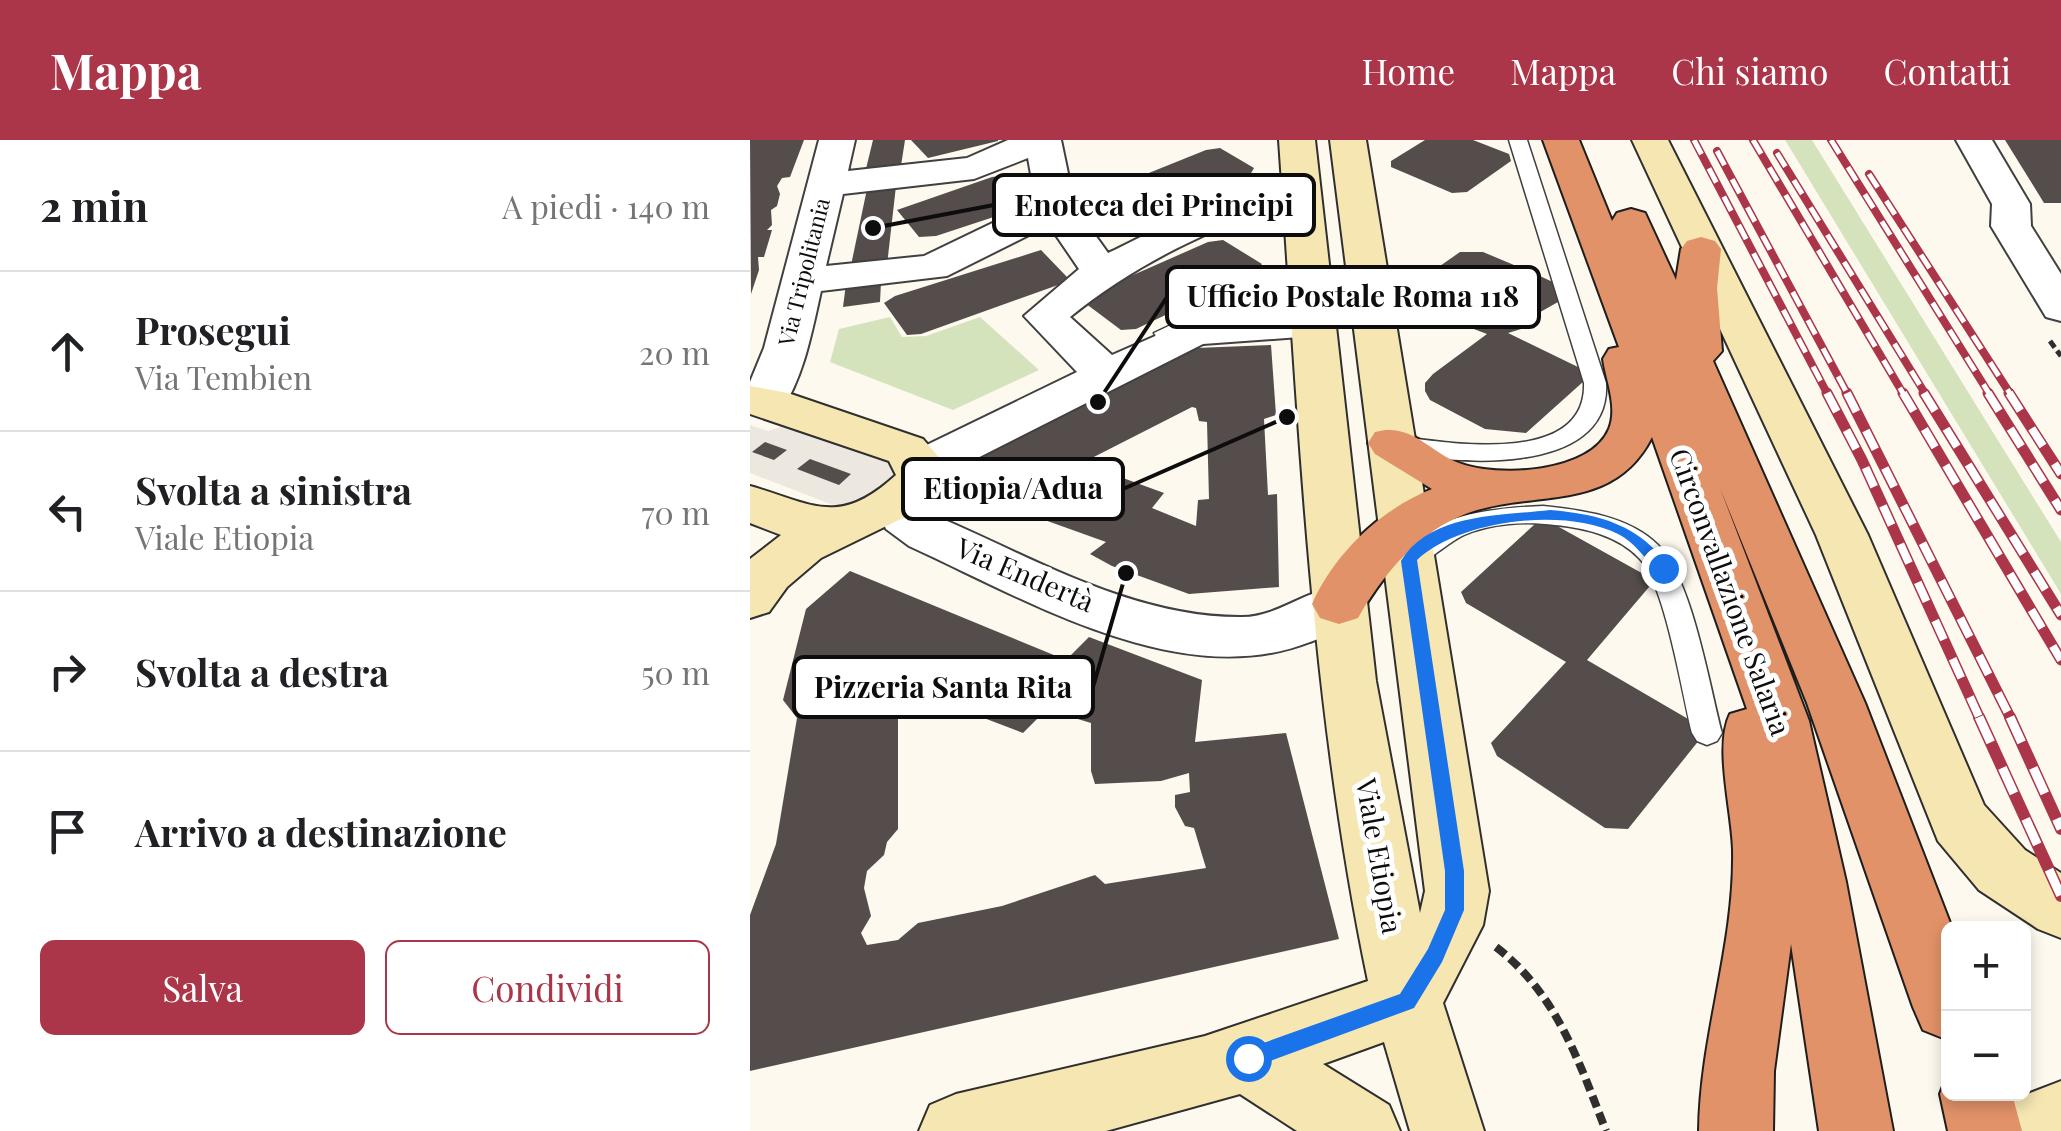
<!DOCTYPE html>
<html lang="it">
<meta charset="utf-8">
<style>
:root{--surface:#fff;--page:#f2f2f2;--text:#202124;--muted:#757577;--line:#e0e0e0;--accent:#ab3649}
body{margin:0;font-family:"Playfair Display",serif;background:var(--page);color:var(--text)}
.controls{position:absolute;right:30px;bottom:30px;display:grid;overflow:hidden;border-radius:15px;box-shadow:0 5px 15px #0003}
.controls button{width:90px;height:90px;display:grid;place-items:center;padding:0;border:0;border-bottom:2px solid var(--line);background:var(--surface);color:var(--text);font:50px sans-serif}
.stop{position:absolute;width:30px;height:30px;margin:-22px;border:8px solid #1a73e8;border-radius:50%;background:#fff}
.stop.end{background:#1a73e8;border-color:#fff;box-shadow:0 2px 10px #0008}
.list{margin:0;padding:0;list-style:none}
h2{display:flex;justify-content:space-between;align-items:center;height:130px;margin:0;padding:0 40px;font-size:42px}
h2 small{font-size:32px;font-weight:400;color:var(--muted)}
.list li{display:grid;grid-template-columns:65px 1fr auto;gap:30px;align-items:center;box-sizing:border-box;height:160px;padding:0 40px;border-top:2px solid var(--line)}
.list b{display:block;font-size:38px;white-space:nowrap}
.list p{margin:0;font-size:32px;white-space:nowrap;color:var(--muted)}
.list em{font-size:32px;font-style:normal;color:var(--muted)}
.actions{display:flex;gap:20px;padding:30px 40px}
.actions a{flex:1;padding:22px 0;border:2px solid var(--accent);border-radius:15px;text-align:center;font-size:35px;color:var(--accent)}
.actions .main{background:var(--accent);color:#fff}
.icon{flex:none;width:55px;height:55px;fill:none;stroke:currentColor;stroke-width:2;stroke-linecap:round;stroke-linejoin:round}
.map{position:relative;flex:none;width:1311px;height:991px;overflow:hidden}
header{display:flex;align-items:center;gap:60px;box-sizing:border-box;height:140px;padding:0 50px;background:var(--accent);color:#fff}
header strong{font-size:48px}
nav{display:flex;gap:55px;margin-inline-start:auto;font-size:35px}
main{display:flex}
aside{flex:1;background:var(--surface)}
.map>svg:first-child{display:block}
.green{fill:#d5e3bd}
.plaza{fill:#ece7df}
.building{fill:#544d4b;fill-rule:evenodd}
.lines{fill:none;stroke-linecap:round;stroke-linejoin:round}
.lane-casing{stroke:#404040;stroke-width:3}
.street-casing{stroke:#404040;stroke-width:4}
.secondary-casing{stroke:#2f2f2f;stroke-width:4}
.highway-casing{stroke:#1e1e1e;stroke-width:4}
.path-far1{stroke:#2f2f2f;stroke-width:5;stroke-dasharray:8 4;stroke-linecap:butt}
.path{stroke:#2f2f2f;stroke-width:8;stroke-dasharray:12 6;stroke-linecap:butt}
.lane{fill:#fff;fill-rule:evenodd}
.street{fill:#fff;fill-rule:evenodd}
.secondary{fill:#f5e6b2;fill-rule:evenodd}
.highway{fill:#e29268;fill-rule:evenodd}
.rail-far2-casing{stroke:#ab3649;stroke-width:8}
.rail-far1-casing{stroke:#ab3649;stroke-width:11}
.rail-casing{stroke:#ab3649;stroke-width:12}
.rail-far2{stroke:#fff;stroke-width:5;stroke-dasharray:16;stroke-linecap:butt}
.rail-far1{stroke:#fff;stroke-width:8;stroke-dasharray:21;stroke-linecap:butt}
.rail{stroke:#fff;stroke-width:9;stroke-dasharray:28;stroke-linecap:butt}
.route{fill:#1a73e8}
.labels{text-anchor:middle;stroke-width:10;stroke-linejoin:round;paint-order:stroke}
.far-street-label{font-size:22px;fill:#0d0d0d;stroke:#fff}
.street-label{font-size:28px;fill:#0d0d0d;stroke:#fff}
.leader{fill:none;stroke:#0d0d0d;stroke-width:4}
.callout-dot{fill:#0d0d0d;stroke:#fff;stroke-width:4}
.callout{fill:#fff;stroke:#0d0d0d;stroke-width:4}
.callout-label{font-size:30px;text-anchor:middle;font-weight:bold;fill:#0d0d0d}
</style>
<header>
<strong>Mappa</strong>
<nav><a>Home</a><a>Mappa</a><a>Chi siamo</a><a>Contatti</a></nav>
</header>
<main>
<aside>
<h2>2 min<small>A piedi · 140 m</small></h2>
<ul class="list">
<li><svg class="icon" aria-label="ahead" viewBox="0 0 24 24"><path d="M12 20V5M6 11l6-6 6 6"/></svg><div><b>Prosegui</b><p>Via Tembien</p></div><em>20 m</em></li>
<li><svg class="icon" aria-label="left" viewBox="0 0 24 24"><path d="M17 20v-9H6M10 6l-5 5 5 5"/></svg><div><b>Svolta a sinistra</b><p>Viale Etiopia</p></div><em>70 m</em></li>
<li><svg class="icon" aria-label="right" viewBox="0 0 24 24"><path d="M7 20v-9h11M14 6l5 5-5 5"/></svg><div><b>Svolta a destra</b></div><em>50 m</em></li>
<li><svg class="icon" aria-label="arrive" viewBox="0 0 24 24"><path d="M6 21V4h12l-3 4 3 4H6"/></svg><div><b>Arrivo a destinazione</b></div></li>
</ul>
<div class="actions"><a class="main">Salva</a><a>Condividi</a></div>
</aside>
<div class="map">
<svg width="1311" height="991" viewBox="0 0 1311 991">
<rect width="100%" height="100%" fill="#fdf9ef"/>
<g class="green">
<path d="M1035 0H1062L1311 402V454Z"/>
<path d="M140 177 152 197 176 196 230 177 289 230 203 270 80 222 89 189Z"/>
</g>
<path class="plaza" d="M0 285 18 291 35 285 145 324 148 334 122 361 91 368 0 333Z"/>
<g class="building">
<path d="M0 0H54L40 37 32 38 27 46 30 54 27 66 21 70 22 85 17 90H22L14 117H8L9 130 1 154Z"/>
<path d="M123 0H155L150 32 114 37Z"/>
<path d="M161 0H248V1L178 18Z"/>
<path d="M675 0H723L759 14 761 21 717 52 702 53 641 27V21Z"/>
<path d="M1255 0H1311V63H1294Z"/>
<path d="M470 8 504 28 500 35 391 82H376L345 60 349 53 456 10Z"/>
<path d="M259 35 285 59 274 67 186 96 169 97 147 70 242 37Z"/>
<path d="M146 46 137 125 100 130 117 49Z"/>
<path d="M473 100 512 124 506 132 386 189 371 190 335 163 340 154 458 102Z"/>
<path d="M291 110 317 137 308 145 171 194 157 195 134 163 145 156Z"/>
<path d="M710 112H733L764 125 749 136 760 141 775 129 807 144 808 162 785 175 778 187 758 193 830 228 834 241 776 293 735 289 680 260 675 251V243L683 234 737 194 692 177 663 159 660 147Z"/>
<path d="M131 142 130 162 93 167 96 144Z"/>
<path d="M521 205 526 275 514 279 518 355 527 354 529 447 439 454 362 426 340 414 356 402 203 347 247 303 446 208ZM442 267 446 268 449 281 457 282 459 359 448 360 446 386 402 368 414 353 332 323Z"/>
<path d="M15 302 37 310 24 320 2 312Z"/>
<path d="M60 319 101 334 89 345 47 329Z"/>
<path d="M800 382 897 436 899 447 837 520 945 583 950 599 878 689 855 688 747 616 741 603 816 522 716 463 711 452 785 384Z"/>
<path d="M100 431 316 520 339 497 452 540 445 602 536 593 589 799 0 931V775L26 704 47 578 33 560 56 469ZM149 521 175 533 167 543 199 557 205 567 273 593 302 564 316 567 318 576 341 583V631L345 644 411 641 439 633 440 652 425 655V667L435 686 444 688 456 728 355 744 345 735 252 766 168 783 148 800 117 805 111 793 121 776 114 748 117 731 134 715 137 702 148 689V558L133 560 131 530Z"/>
</g>
<g class="lines">
<g class="lane-casing">
<g id="lane">
<path d="M759 0H777L856 243C862 338 697 326 638 309L634 304 638 299 646 296C697 303 837 327 834 243Z"/>
<path d="M558 120 565 122V130L423 198H407L404 193Z"/>
<path d="M793 366C831 370 879 376 908 405 942 439 959 544 972 593L967 601 957 605 947 601 942 593C932 553 915 444 889 418 867 395 834 388 805 385 776 381 741 383 714 395 694 404 668 433 649 428L645 421C674 374 743 368 793 366Z"/>
</g>
</g>
<g class="street-casing">
<g id="street">
<path d="M69 0H105L98 31 217 18 258 0H311L325 67 358 113C409 90 510 28 564 41L570 49 564 57C478 78 389 121 320 177L362 215 444 179 563 170 578 174 584 183 578 192 563 196 453 204 188 338 171 343 154 338 147 327 154 316 327 232 274 176 329 129 299 85 197 136 71 151C62 191 54 236 31 271L15 275 0 272V242L14 208ZM278 18 286 62 174 116 76 126 93 54 224 39Z"/>
<path d="M1206 0H1242L1280 64 1281 86 1311 134V181L1296 177 1241 86 1242 64Z"/>
<path d="M618 127 633 130 639 139 633 148 560 155 545 152 539 143 545 134Z"/>
<path d="M148 345 166 350 175 367 195 380C289 421 387 478 492 477 535 477 567 437 608 450L616 464C604 485 582 494 560 502 430 553 276 459 159 406L136 389 123 362 130 350Z"/>
</g>
</g>
<g class="secondary-casing">
<g id="secondary">
<path d="M529 0H565L626 541 670 773 675 751 580 0H616L739 751 733 785 693 863 734 991H660L634 902 573 924 639 965 650 991H547L490 954 356 991H169L180 965 206 954 455 896 618 841C560 564 549 282 529 0Z"/>
<path d="M882 0H918L1118 395 1234 665 1275 710 1311 733V798L1288 789 1229 750 1188 701 1066 395Z"/>
<path d="M0 246 38 253 173 299 193 322 195 335 179 360 165 372 71 418 37 447 19 472 0 478V419L31 395 0 383V346C63 364 88 388 146 335L139 321 0 274Z"/>
<path d="M1311 941V991H1238L1249 965Z"/>
</g>
</g>
<g class="highway-casing">
<g id="highway">
<path d="M793 0H829L862 81 867 73 881 69 895 73 926 140 931 109 937 101 951 97 965 101 971 109 967 148 972 211 963 221 1115 563 1202 788H1198V900L1173 890 1163 867 1057 563 970 348 1059 581 1096 742 1143 991H1069L1041 804 1024 931 1023 991H949C950 896 985 805 983 710 982 671 964 606 980 574L997 569 902 297C863 374 785 349 718 373 669 391 633 434 608 478L589 484 570 478 562 464C584 414 631 369 682 349L625 314 618 303 625 292C661 282 678 311 709 323 748 338 841 333 859 289 868 267 856 241 853 219L859 209 869 207Z"/>
<path d="M1198 933V954H1262L1272 991H1198L1190 954Z"/>
</g>
</g>
<path class="path-far1" d="M1300 201 1311 216"/>
<path class="path" d="M746 807C807 854 829 922 856 991"/>
<use href="#lane" class="lane"/>
<use href="#street" class="street"/>
<use href="#secondary" class="secondary"/>
<use href="#highway" class="highway"/>
<g class="rail-far2-casing">
<g id="rail-far2">
<path d="M944 0 1078 255"/>
<path d="M1003 0 1154 255"/>
<path d="M1081 0 1240 255"/>
<path d="M967 11 1098 255"/>
<path d="M1027 13 1176 255"/>
<path d="M1119 34 1261 255"/>
</g>
</g>
<g class="rail-far1-casing">
<g id="rail-far1">
<path d="M1077 253 1112 320 1230 579"/>
<path d="M1097 253 1261 579"/>
<path d="M1153 253 1311 520"/>
<path d="M1174 253 1311 475"/>
<path d="M1238 253 1311 370"/>
<path d="M1259 253 1311 334"/>
</g>
</g>
<g class="rail-casing">
<g id="rail">
<path d="M1229 577 1311 756"/>
<path d="M1260 577 1311 689"/>
</g>
</g>
<use href="#rail-far2" class="rail-far2"/>
<use href="#rail-far1" class="rail-far1"/>
<use href="#rail" class="rail"/>
</g>
<path class="route" d="M800 370C850 374 890 385 920 428L918 431H907C895 418 884 402 868 394 814 367 710 380 667 420L714 731V770L692 822 664 868 498 929 491 926 487 918 491 911 650 854 678 809 695 770V731L651 421C680 373 750 376 800 370Z"/>
<g class="labels">
<g class="far-street-label">
<text transform="translate(54 132) rotate(-76)" y="8">Via Tripolitania</text>
</g>
<g class="street-label">
<text transform="translate(275 435) rotate(23)" y="10">Via Endertà</text>
<text transform="translate(980 452) rotate(70)" y="10">Circonvallazione Salaria</text>
<text transform="translate(629 716) rotate(80)" y="10">Viale Etiopia</text>
</g>
</g>
<path class="leader" d="M123 88L244 65M348 262L417 157M537 277L373 349M376 433L343 547"/>
<g class="callout-dot">
<circle cx="123" cy="88" r="10"/>
<circle cx="348" cy="262" r="10"/>
<circle cx="537" cy="277" r="10"/>
<circle cx="376" cy="433" r="10"/>
</g>
<g class="callout">
<rect x="244" y="35" width="320" height="60" rx="10"/>
<rect x="417" y="127" width="372" height="60" rx="10"/>
<rect x="153" y="319" width="220" height="60" rx="10"/>
<rect x="44" y="517" width="299" height="60" rx="10"/>
</g>
<g class="callout-label">
<text x="404" y="76">Enoteca dei Principi</text>
<text x="603" y="167">Ufficio Postale Roma 118</text>
<text x="263" y="359">Etiopia/Adua</text>
<text x="193" y="558">Pizzeria Santa Rita</text>
</g>
</svg>
<div class="controls">
<button>+</button>
<button>−</button>
</div>
<div class="stop" style="left:498px;top:918px"></div>
<div class="stop end" style="left:913px;top:428px"></div>
</div>
</main>
